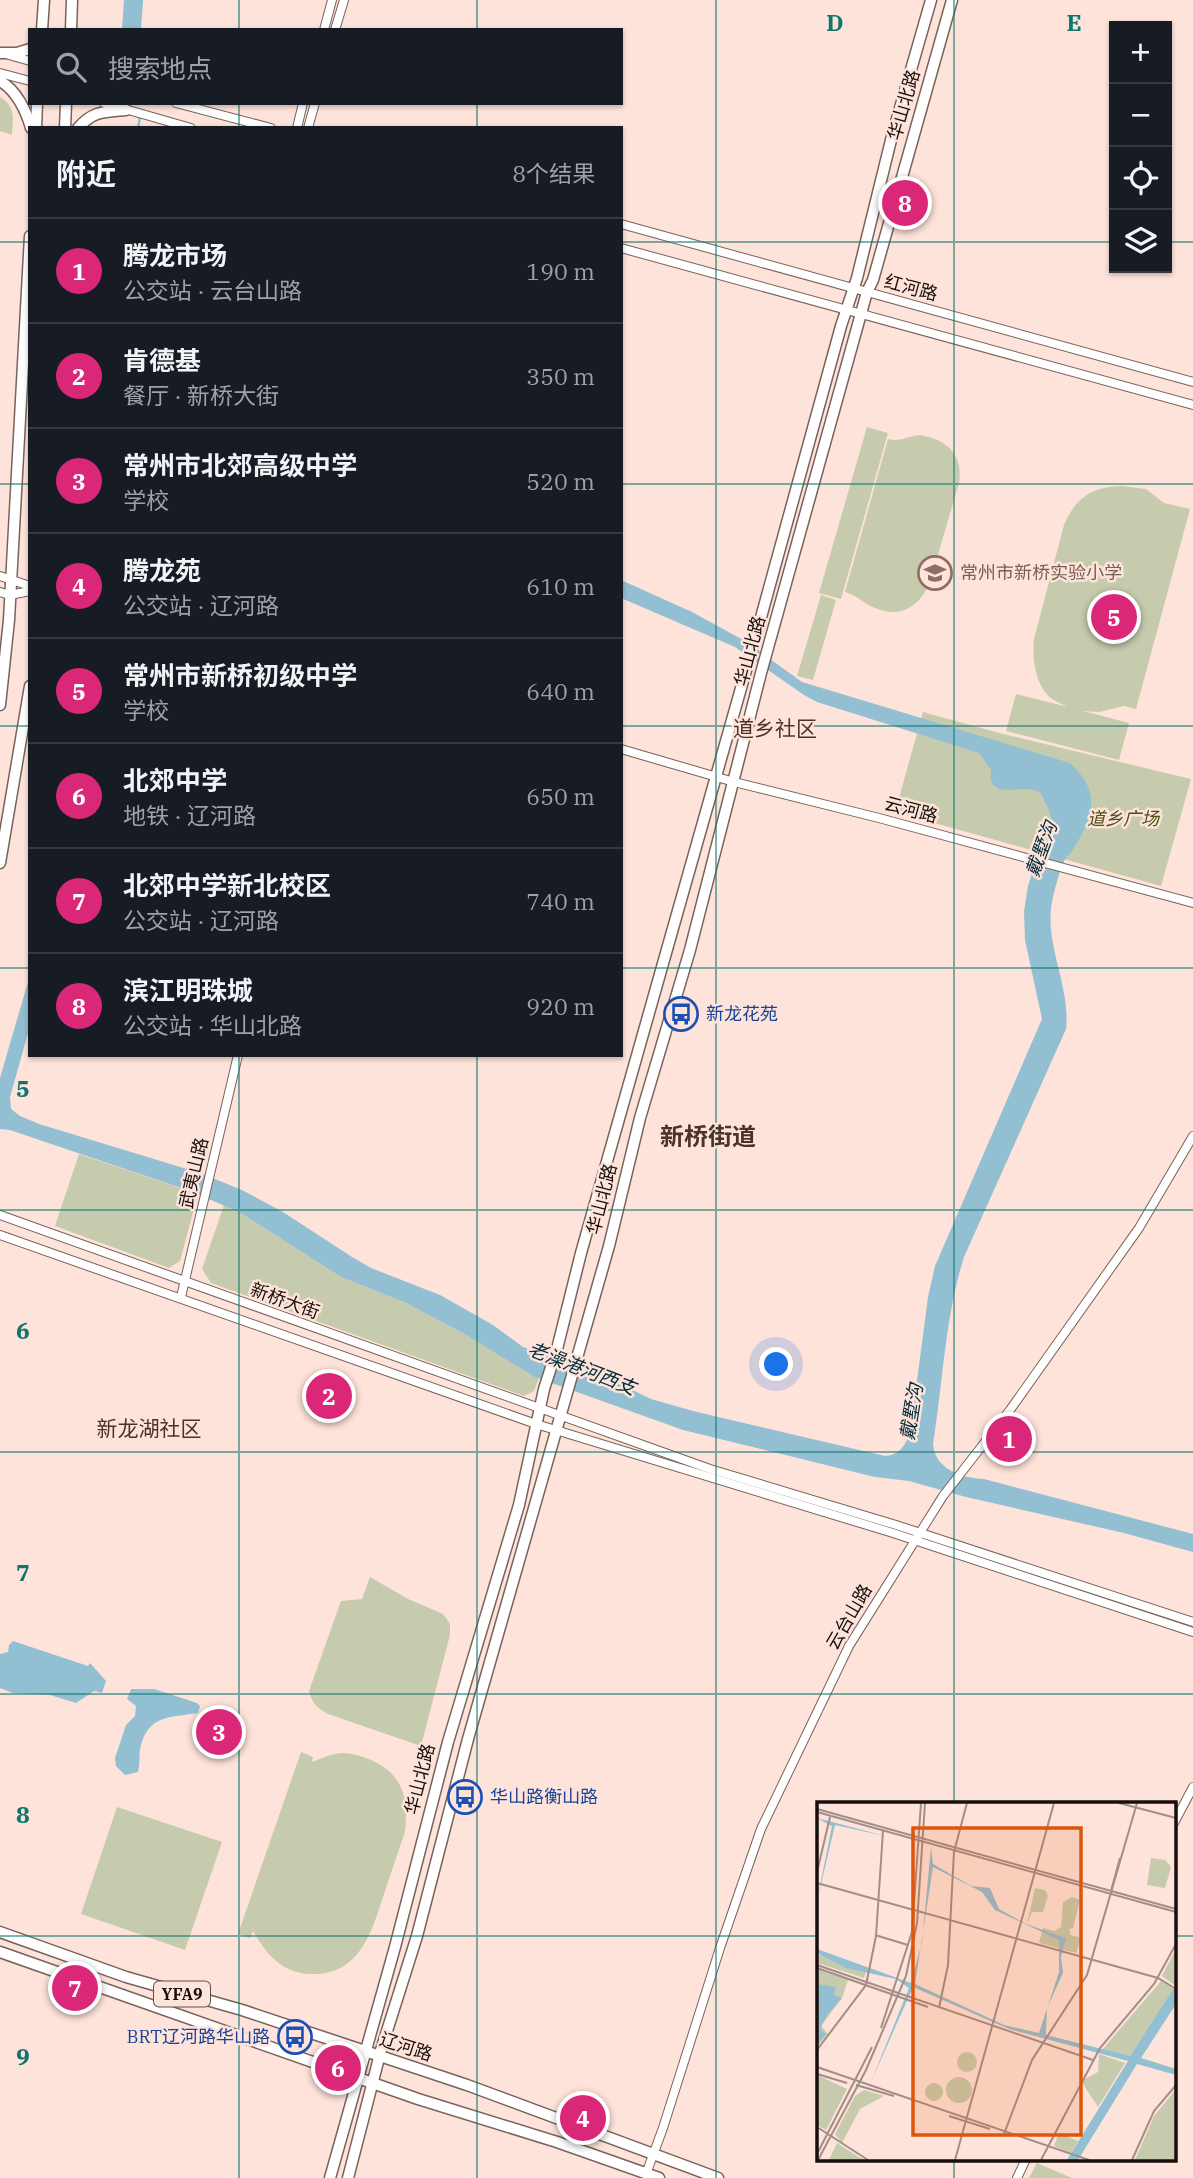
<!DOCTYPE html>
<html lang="zh">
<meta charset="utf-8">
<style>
:root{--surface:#171b24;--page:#20242c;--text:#f1f3f6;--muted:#9ea1a6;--line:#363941;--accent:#db2777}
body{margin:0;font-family:"IBM Plex Serif","Noto Sans SC",serif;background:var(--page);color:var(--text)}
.controls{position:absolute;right:21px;top:21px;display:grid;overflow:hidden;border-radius:0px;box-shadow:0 2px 5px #0004}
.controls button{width:63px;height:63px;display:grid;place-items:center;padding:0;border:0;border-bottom:2px solid var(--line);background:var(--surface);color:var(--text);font:35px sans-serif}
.you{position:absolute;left:777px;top:1365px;width:24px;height:24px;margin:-18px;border:5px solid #fff;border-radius:50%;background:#1a73e8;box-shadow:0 0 0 10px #1a73e833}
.badge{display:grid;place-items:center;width:46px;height:46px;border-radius:50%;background:var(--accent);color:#fff;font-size:23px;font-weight:700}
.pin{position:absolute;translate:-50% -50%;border:4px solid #fff;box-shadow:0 2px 7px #0006}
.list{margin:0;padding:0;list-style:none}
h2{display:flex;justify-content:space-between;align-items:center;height:91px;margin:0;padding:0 28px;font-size:30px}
h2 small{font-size:23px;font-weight:400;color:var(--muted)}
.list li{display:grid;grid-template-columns:46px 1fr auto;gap:21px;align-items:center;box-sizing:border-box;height:105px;padding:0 28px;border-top:2px solid var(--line)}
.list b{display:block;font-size:26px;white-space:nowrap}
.list p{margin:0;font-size:23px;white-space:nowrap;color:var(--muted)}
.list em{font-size:23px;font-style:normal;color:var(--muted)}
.icon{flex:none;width:38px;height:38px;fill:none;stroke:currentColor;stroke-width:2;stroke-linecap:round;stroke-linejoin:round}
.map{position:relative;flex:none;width:1193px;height:2178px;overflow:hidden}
.search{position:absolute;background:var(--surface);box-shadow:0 2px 5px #0004;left:28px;top:28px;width:595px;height:77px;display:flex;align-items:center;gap:18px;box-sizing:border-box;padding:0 24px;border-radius:0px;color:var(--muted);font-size:26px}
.panel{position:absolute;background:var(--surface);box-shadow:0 2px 5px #0004;left:28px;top:126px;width:595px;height:931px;border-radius:0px}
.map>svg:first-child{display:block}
.green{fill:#c7cbad}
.water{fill:#92bfd2}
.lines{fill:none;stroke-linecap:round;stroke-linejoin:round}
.stream{stroke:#92bfd2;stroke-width:2.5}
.minor-casing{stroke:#78625a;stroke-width:10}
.major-casing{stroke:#78625a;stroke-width:13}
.minor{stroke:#fff;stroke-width:8}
.major{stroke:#fff;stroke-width:10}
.grid{fill:none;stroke:#0f766e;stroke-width:2;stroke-opacity:0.55}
.labels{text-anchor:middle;stroke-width:5;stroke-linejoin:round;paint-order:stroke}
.shield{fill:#fee3da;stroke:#5d4f4a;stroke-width:2}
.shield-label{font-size:16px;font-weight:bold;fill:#180f0c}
.street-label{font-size:18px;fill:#180f0c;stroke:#fee3da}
.education-label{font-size:18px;fill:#785e54;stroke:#fee3da;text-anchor:start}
.park-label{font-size:18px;font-style:italic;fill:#4c5212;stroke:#fee3da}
.transit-label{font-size:18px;fill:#164399;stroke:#fee3da;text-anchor:start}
.water-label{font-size:19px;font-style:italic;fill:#032e3c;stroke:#fee3da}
.quarter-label{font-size:21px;fill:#48342d;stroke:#fee3da}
.district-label{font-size:24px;font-weight:bold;fill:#48342d;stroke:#fee3da}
.inset-road{fill:none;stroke:#a28e88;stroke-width:2}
.view{fill:#de550c;fill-opacity:0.15;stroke:#de550c;stroke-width:3.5}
.inset-edge{fill:none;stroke:#180f0c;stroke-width:3.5}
.grid-label{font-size:23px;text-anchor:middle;font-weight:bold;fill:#0f766e;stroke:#fee3da;stroke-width:5;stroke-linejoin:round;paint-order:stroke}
</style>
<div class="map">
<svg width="1193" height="2178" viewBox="0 0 1193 2178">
<rect width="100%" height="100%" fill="#fee3da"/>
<g class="green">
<path d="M0 97C16 106 13 119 12 135L0 131Z"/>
<path d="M867 427 888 433 841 599 819 593Z"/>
<path d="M918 435C945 438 964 454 959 483L930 582C920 606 901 619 875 608 862 603 859 596 845 592L888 439C899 442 907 437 918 435Z"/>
<path d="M1122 486 1146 489 1164 503 1190 509 1136 709 1124 706 1099 712 1083 711 1129 723 1119 760 1006 731 1016 694 1068 707C1064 705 1057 702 1052 699 1035 686 1032 658 1034 639L1064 525C1076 497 1092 487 1122 486Z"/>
<path d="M821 595 836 600 813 680 797 676Z"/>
<path d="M923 712 1003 734 1191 779 1161 886 895 812Z"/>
<path d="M79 1154 198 1194 180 1261 169 1268 55 1226Z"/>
<path d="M224 1205 239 1212 341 1277 406 1303 468 1336 539 1378 534 1391 524 1396 211 1283 202 1269Z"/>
<path d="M370 1577 408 1599 443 1614 450 1624V1635L421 1746 328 1714C317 1708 312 1703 309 1691L341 1601 362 1599Z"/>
<path d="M301 1752 313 1757 312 1762C322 1758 333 1753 344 1753 361 1754 386 1764 396 1779 407 1794 407 1814 405 1832 398 1852 391 1873 384 1894 372 1931 360 1976 311 1974 282 1973 267 1955 253 1931L250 1938 238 1934Z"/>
<path d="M117 1807 222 1842 185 1950 81 1914Z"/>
<path d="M1037 2163 1072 2178H1029Z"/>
</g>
<g class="water">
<path d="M124 0H143L141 30H122Z"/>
<path d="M621 580 692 612 745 641 802 682 1070 763C1101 791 1094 815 1074 848 1071 853 1067 856 1064 861 1059 872 1056 885 1053 897 1042 942 1071 984 1066 1029L964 1257C945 1317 943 1382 933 1444 935 1469 961 1478 984 1479L1193 1534V1552L1124 1533 966 1497 909 1481 875 1477 683 1430 535 1377 468 1336 406 1303 341 1277 239 1212 190 1191 10 1130 0 1129V1078L30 975V1026L10 1097 11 1109 20 1116 39 1124 200 1173 242 1190 283 1212 352 1257 371 1268 440 1295 493 1325 523 1347 599 1374 651 1399 693 1411 885 1456C900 1455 904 1446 910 1434L928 1297 935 1266 1042 1019 1025 940 1024 912 1028 886 1039 852 1053 833 1054 826 1048 808 1040 792 1029 789 1008 790 999 789 993 785 991 780V770L979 753 817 702 804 695 735 647 621 598Z"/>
<path d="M13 1641 88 1666 90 1663 106 1681 102 1693 94 1691 76 1703 50 1695 13 1693 0 1688V1654L8 1652 9 1645Z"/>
<path d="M131 1689H154L197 1703 200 1706 198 1713C169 1718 148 1714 140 1749 139 1757 140 1765 138 1772L125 1775 116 1766 115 1758 126 1725 135 1716 136 1706 127 1699Z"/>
</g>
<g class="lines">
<path class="stream" d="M138 128 140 117"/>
<g class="minor-casing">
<g id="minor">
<path d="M324 30 332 0"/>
<path d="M335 30 344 0"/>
<path d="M9 55 30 61"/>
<path d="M0 73 30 81"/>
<path d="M104 103 191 128"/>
<path d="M176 103 271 128"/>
<path d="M297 128 303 103"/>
<path d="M308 128 315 103"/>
<path d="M621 224 1193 382"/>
<path d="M621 248 1193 405"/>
<path d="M0 576 30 586"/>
<path d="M0 592 10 595 30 591"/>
<path d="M621 749 734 782 879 818 1193 903"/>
<path d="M0 1215 710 1469 896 1525 1193 1622"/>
<path d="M0 1235 536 1424 893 1533 1193 1632"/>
<path d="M181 1297 238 1055"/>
<path d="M1174 1823 1193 1787"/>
<path d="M646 2174 663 2128 720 1948 761 1829 849 1646 943 1496 1010 1410 1139 1228 1193 1136"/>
<path d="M1017 2178 1026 2159"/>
</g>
</g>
<g class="major-casing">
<g id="major">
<path d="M42 30 44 0"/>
<path d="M71 30 72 0"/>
<path d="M1 53H17L30 49"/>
<path d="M0 81C16 90 26 110 31 128"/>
<path d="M36 128 37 103"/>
<path d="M65 128 66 103"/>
<path d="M78 128C93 111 103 112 126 110"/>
<path d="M0 705 9 620 30 236"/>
<path d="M0 863 30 686"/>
<path d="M0 1932 126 1977 242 2010 467 2085 718 2178"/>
<path d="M0 1952 418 2099 557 2142 659 2178"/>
<path d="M330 2178 395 1947 448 1742 519 1505 544 1389 557 1349 581 1253 760 621 841 326 857 278 892 136 931 0"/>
<path d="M348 2178 381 2050 417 1936 468 1739 609 1246 640 1118 690 950 761 673 867 292 873 280 952 0"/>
</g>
</g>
<use href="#minor" class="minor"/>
<use href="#major" class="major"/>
</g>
<path class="grid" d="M239 0V30M477 0V30M716 0V2178M954 0V1804M239 103V128M477 103V128M0 242H30M621 242H1114M1167 242H1193M0 484H30M621 484H1193M0 726H30M621 726H1193M0 968H30M621 968H1193M239 1055V2178M477 1055V2178M0 1210H1193M0 1452H1193M0 1694H1193M0 1936H818M1174 1936H1193M954 2159V2178"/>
<defs>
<g id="school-ring" transform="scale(1.75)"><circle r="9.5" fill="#fee3da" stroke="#8d6e63" stroke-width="1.5"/><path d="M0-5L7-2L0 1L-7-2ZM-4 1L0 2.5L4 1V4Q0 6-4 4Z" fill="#8d6e63"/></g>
<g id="bus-ring" transform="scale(1.75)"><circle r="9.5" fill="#fee3da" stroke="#1a4fb4" stroke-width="1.5"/><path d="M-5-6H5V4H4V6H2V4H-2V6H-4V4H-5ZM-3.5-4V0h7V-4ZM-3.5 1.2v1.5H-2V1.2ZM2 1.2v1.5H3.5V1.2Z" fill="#1a4fb4"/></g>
</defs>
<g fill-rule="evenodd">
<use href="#school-ring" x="935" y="573"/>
<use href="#bus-ring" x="681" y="1014"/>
<use href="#bus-ring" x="465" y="1797"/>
<use href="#bus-ring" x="295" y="2037"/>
</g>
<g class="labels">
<rect class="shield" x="154" y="1981.5" width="56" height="25" rx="5"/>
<g class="shield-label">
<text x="182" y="2000">YFA9</text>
</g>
<g class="street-label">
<text transform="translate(904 105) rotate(-74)" y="6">华山北路</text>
<text transform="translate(911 288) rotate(15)" y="6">红河路</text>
<text transform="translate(750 651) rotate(-75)" y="6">华山北路</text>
<text transform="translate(911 810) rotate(15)" y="6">云河路</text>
<text transform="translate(194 1173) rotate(-77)" y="6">武夷山路</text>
<text transform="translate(602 1199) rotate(-76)" y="6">华山北路</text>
<text transform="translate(285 1301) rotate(20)" y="6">新桥大街</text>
<text transform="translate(849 1617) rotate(-60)" y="6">云台山路</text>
<text transform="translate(420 1779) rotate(-76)" y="6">华山北路</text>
<text transform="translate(406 2047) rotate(18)" y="6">辽河路</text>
</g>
<g class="education-label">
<text x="960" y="579">常州市新桥实验小学</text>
</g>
<g class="park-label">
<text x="1123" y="825">道乡广场</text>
</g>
<g class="transit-label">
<text x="706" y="1020">新龙花苑</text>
<text x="490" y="1803">华山路衡山路</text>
<text x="270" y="2043" text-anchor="end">BRT辽河路华山路</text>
</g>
<g class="water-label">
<text transform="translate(1041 849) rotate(-70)" y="7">戴墅沟</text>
<text transform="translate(582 1368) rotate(21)" y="7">老澡港河西支</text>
<text transform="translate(911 1412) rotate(-81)" y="7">戴墅沟</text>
</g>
<g class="quarter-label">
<text x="775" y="736">道乡社区</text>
<text x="149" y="1436">新龙湖社区</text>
</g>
<g class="district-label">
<text x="708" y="1145">新桥街道</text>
</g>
</g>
<g transform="translate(817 1802)">
<rect width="359" height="359" fill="#fee3da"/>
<path d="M334 56 348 58 354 65 348 86 330 83ZM218 86 228 88 231 94 226 110H215L210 122ZM255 95 263 98 256 126 252 127 254 133 264 136 259 151 222 141 226 126 237 129 244 125 246 100ZM359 147V184L345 174ZM0 152 49 170 47 176 0 161ZM0 167 31 178 25 196 4 224 11 232 0 245ZM344 179 357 187 313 254 285 248ZM140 260a10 10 0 1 1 20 0a10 10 0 1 1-20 0ZM282 252 308 261 281 305 264 279 281 270ZM0 273 30 287 9 328 0 323ZM129 288a13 13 0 1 1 26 0a13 13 0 1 1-26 0ZM108 290a9 9 0 1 1 18 0a9 9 0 1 1-18 0ZM359 287V358H318L337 314ZM47 288 67 294 43 307 25 341 18 332 38 294ZM242 331 261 339 254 351 237 344ZM20 341 40 354 47 358H12Z" fill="#c7cbad"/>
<path d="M0 16 68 34 18 23 0 99 15 24ZM114 45 116 62 154 84 173 86 182 107 209 122 249 136 244 155 246 171 230 206 229 233 313 254 359 183V202L324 256 359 267V273L320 262 261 358H250L311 259 192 227 96 185 54 280 92 186 79 177 29 166 0 151V147L94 181 105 140ZM116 65 165 90 178 108 242 138V170L222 231 187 223 98 182ZM0 182 19 185 17 193 25 196 10 213 3 227 9 232 0 243Z" fill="#92bfd2" fill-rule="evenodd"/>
<path class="inset-road" d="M302 1 359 16M0 7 359 107M0 10 359 110M0 70 13 15M0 81 341 176 359 187M294 89 303 56M58 133 91 143M0 163 276 258M0 166 111 205M122 206 131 163 137 50 150 1M64 226 95 130 104 1M0 248 49 183 59 134 66 29M0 265 272 358M0 272 30 281M39 283 77 294M132 314 173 327M0 325 51 358M187 332 215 258 270 173 320 1M0 352 55 245M1 358 49 268 89 174 100 121 108 1M138 358 237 1M224 358 283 246 337 182 359 142M315 358 337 309 359 283"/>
<path class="view" d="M96 26H264V333H96Z"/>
<rect width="359" height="359" class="inset-edge"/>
</g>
<g class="grid-label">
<text x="835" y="31">D</text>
<text x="1074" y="31">E</text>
<text x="23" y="1097">5</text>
<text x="23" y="1339">6</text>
<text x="23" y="1581">7</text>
<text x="23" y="1823">8</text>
<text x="23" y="2065">9</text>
</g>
</svg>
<div class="controls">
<button>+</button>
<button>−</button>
<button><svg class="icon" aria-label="locate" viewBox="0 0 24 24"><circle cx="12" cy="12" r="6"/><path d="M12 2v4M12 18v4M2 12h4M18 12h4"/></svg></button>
<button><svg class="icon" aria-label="layers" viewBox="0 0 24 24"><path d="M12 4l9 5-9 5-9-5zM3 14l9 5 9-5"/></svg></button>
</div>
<div class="you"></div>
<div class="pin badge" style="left:1009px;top:1439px">1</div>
<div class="pin badge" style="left:329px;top:1396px">2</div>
<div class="pin badge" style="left:219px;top:1732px">3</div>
<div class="pin badge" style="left:583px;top:2118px">4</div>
<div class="pin badge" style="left:1114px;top:617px">5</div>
<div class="pin badge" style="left:338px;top:2068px">6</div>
<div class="pin badge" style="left:75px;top:1988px">7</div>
<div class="pin badge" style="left:905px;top:203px">8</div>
<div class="search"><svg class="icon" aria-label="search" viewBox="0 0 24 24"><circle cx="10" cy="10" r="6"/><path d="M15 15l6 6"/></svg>搜索地点</div>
<section class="panel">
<h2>附近<small>8个结果</small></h2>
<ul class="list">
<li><span class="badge">1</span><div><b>腾龙市场</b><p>公交站 · 云台山路</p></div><em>190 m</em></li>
<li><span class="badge">2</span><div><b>肯德基</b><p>餐厅 · 新桥大街</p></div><em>350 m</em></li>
<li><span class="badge">3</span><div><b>常州市北郊高级中学</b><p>学校</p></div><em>520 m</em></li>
<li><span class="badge">4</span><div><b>腾龙苑</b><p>公交站 · 辽河路</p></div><em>610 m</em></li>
<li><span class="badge">5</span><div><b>常州市新桥初级中学</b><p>学校</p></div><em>640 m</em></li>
<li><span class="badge">6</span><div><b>北郊中学</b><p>地铁 · 辽河路</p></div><em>650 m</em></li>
<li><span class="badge">7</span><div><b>北郊中学新北校区</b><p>公交站 · 辽河路</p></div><em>740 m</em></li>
<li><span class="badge">8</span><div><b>滨江明珠城</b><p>公交站 · 华山北路</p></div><em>920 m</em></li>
</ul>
</section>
</div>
